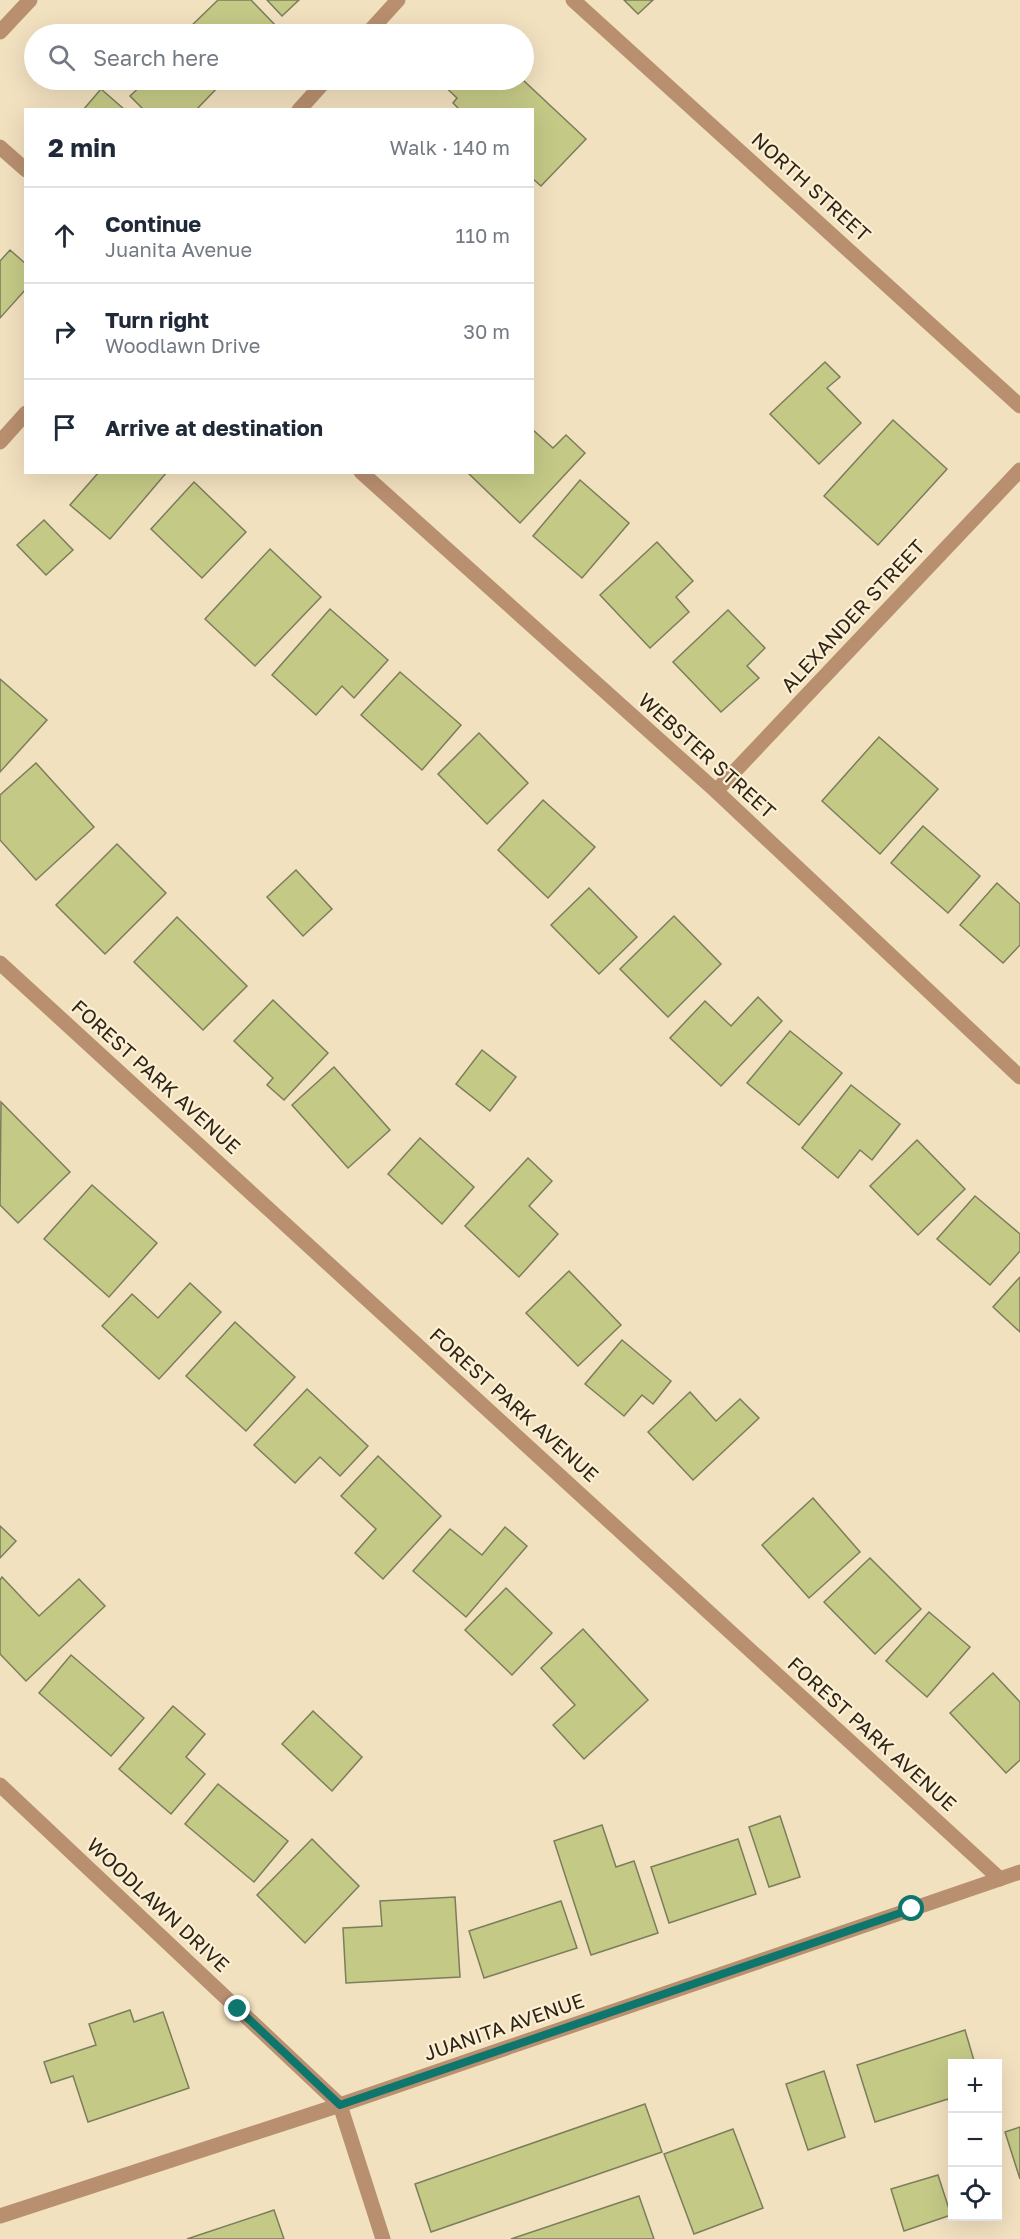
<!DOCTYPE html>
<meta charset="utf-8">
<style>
:root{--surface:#fff;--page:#f6f6f7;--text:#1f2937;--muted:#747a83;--line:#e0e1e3}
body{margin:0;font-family:"Golos Text",sans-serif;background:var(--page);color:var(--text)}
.controls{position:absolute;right:18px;bottom:18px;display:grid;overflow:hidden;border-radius:0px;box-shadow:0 6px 24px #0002}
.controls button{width:54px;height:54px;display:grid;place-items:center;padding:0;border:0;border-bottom:2px solid var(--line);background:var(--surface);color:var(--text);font:30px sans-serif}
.stop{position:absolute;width:18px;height:18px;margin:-14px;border:4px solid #0f766e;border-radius:50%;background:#fff}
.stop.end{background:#0f766e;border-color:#fff;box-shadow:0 2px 6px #0008}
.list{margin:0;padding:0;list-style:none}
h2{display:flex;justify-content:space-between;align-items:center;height:78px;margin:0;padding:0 24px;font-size:26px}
h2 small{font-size:20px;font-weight:400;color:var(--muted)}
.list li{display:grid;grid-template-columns:39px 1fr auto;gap:18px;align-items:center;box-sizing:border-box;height:96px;padding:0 24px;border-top:2px solid var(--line)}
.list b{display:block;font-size:22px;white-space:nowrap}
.list p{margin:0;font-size:20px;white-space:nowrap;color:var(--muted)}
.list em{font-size:20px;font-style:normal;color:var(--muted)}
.icon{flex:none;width:33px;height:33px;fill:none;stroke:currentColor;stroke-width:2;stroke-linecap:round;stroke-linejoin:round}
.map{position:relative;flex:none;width:1020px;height:2239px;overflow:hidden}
.search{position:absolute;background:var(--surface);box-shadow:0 6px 24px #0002;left:24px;top:24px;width:510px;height:66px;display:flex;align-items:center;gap:15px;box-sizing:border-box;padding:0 21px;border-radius:33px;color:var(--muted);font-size:22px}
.panel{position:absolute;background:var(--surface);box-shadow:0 6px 24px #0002;left:24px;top:108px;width:510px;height:366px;border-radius:0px}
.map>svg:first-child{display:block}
.building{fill:#c5c986;stroke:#7b7e5c;stroke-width:1.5}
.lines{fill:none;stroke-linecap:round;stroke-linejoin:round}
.lane{stroke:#b88f6f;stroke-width:15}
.street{stroke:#b88f6f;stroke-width:15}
.route{stroke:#0f766e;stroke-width:8}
.labels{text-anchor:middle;stroke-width:4.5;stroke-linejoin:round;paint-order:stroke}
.street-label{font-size:20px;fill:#2c2518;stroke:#fdefd3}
</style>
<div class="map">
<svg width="1020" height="2239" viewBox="0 0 1020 2239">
<rect width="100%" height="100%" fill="#f2e1bf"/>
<g class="building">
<path d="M218 0H251L277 27 270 34H187L185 32Z"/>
<path d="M267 0H299L282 16Z"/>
<path d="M624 0H653L638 14Z"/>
<path d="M147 80H212L219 86 196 110H144L130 96Z"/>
<path d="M438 80H523L586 139 541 186 532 178V110H460L453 103 457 98Z"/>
<path d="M101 89 125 110H83Z"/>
<path d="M10 250 26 264V289L0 318V261Z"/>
<path d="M825 362 840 377 827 388 861 423 819 464 770 414Z"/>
<path d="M893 420 947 469 878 545 824 496Z"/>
<path d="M532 429 553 448 566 435 585 453 520 523 467 472H532Z"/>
<path d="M99 472H167L110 539 70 505Z"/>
<path d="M580 480 629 523 582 578 533 536Z"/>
<path d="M194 482 246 532 202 578 151 529Z"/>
<path d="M44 520 73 550 46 575 17 545Z"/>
<path d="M657 542 693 581 676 597 689 612 650 648 600 595Z"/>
<path d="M270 549 321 597 255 666 205 619Z"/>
<path d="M330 609 388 660 354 698 342 686 316 715 272 675Z"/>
<path d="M728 610 765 648 747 666 759 678 721 712 673 662Z"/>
<path d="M400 672 461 725 422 770 361 715Z"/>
<path d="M0 679 47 720 0 772Z"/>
<path d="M479 733 528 783 487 824 438 774Z"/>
<path d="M879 737 938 789 880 854 822 801Z"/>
<path d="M36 763 94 827 36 880 0 840V795Z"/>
<path d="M543 800 595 847 548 898 498 850Z"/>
<path d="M923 826 980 876 948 913 891 863Z"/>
<path d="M117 844 166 893 105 954 56 905Z"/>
<path d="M296 870 332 909 303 936 267 897Z"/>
<path d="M997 883 1020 904V945L1003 963 960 925Z"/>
<path d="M589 888 637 937 599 974 551 925Z"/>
<path d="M674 916 721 964 668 1017 620 969Z"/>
<path d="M177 917 247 986 203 1030 134 962Z"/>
<path d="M758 997 782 1021 721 1086 670 1038 705 1001 731 1026Z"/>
<path d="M273 1000 328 1053 284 1100 267 1085 273 1078 234 1041Z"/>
<path d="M790 1031 842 1073 799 1125 747 1083Z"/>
<path d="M482 1050 516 1077 490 1111 456 1084Z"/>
<path d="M334 1067 390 1130 348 1168 292 1105Z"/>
<path d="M851 1085 900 1124 872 1160 860 1150 838 1178 802 1148Z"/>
<path d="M1 1102 70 1172 18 1223 0 1205Z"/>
<path d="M420 1138 474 1187 442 1224 388 1174Z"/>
<path d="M917 1140 965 1189 918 1235 870 1186Z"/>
<path d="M528 1158 552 1181 529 1206 558 1234 519 1277 465 1226Z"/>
<path d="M92 1185 157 1243 109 1297 44 1239Z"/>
<path d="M975 1196 1020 1234V1251L990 1285 937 1239Z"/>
<path d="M569 1271 621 1325 578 1366 526 1313Z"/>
<path d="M1020 1277V1332L993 1307Z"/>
<path d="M190 1283 221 1312 159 1379 102 1326 132 1294 158 1318Z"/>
<path d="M235 1322 295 1377 246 1431 186 1376Z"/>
<path d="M622 1340 671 1381 653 1404 642 1395 624 1416 585 1384Z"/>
<path d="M307 1389 368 1446 340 1476 320 1457 295 1483 254 1445Z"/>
<path d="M690 1392 716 1421 740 1399 759 1418 693 1480 648 1432Z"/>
<path d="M378 1456 441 1516 383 1579 355 1553 376 1529 341 1496Z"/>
<path d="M813 1498 860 1552 809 1598 762 1545Z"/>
<path d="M0 1526 16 1541 0 1558Z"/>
<path d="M505 1527 527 1546 466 1617 413 1571 450 1529 482 1555Z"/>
<path d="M870 1558 921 1609 875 1654 824 1602Z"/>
<path d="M2 1577 39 1616 79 1579 105 1606 26 1681 0 1654V1580Z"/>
<path d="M506 1588 552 1633 512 1675 465 1630Z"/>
<path d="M929 1612 970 1647 927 1697 886 1661Z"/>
<path d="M583 1629 648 1700 584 1759 553 1725 575 1705 541 1668Z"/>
<path d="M71 1655 144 1718 111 1756 39 1693Z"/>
<path d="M993 1673 1020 1702V1760L1006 1773 950 1713Z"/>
<path d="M173 1706 205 1734 186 1757 205 1774 171 1814 119 1769Z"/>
<path d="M313 1711 362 1757 332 1791 282 1744Z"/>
<path d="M218 1784 288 1841 254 1882 185 1824Z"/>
<path d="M780 1816 800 1877 769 1887 749 1827Z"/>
<path d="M602 1825 616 1867 634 1861 658 1933 591 1955 554 1841Z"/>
<path d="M312 1839 359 1886 305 1943 257 1895Z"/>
<path d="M738 1839 756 1894 669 1923 651 1867Z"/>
<path d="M455 1897 460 1977 346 1983 343 1928 382 1926 380 1901Z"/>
<path d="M561 1901 577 1948 484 1978 469 1931Z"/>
<path d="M130 2010 134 2022 163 2012 189 2088 88 2122 73 2076 51 2083 44 2062 96 2045 89 2024Z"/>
<path d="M965 2030 975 2064H952V2114L948 2099 875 2122 857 2065Z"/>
<path d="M824 2071 845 2137 808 2150 786 2084Z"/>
<path d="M645 2104 662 2152 431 2232 415 2184Z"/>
<path d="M1020 2127V2179L1005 2132Z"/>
<path d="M733 2129 763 2208 694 2234 664 2154Z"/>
<path d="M938 2175 951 2215 904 2231 891 2189Z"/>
<path d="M639 2196 654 2239H511Z"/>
<path d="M274 2210 284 2239H187Z"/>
</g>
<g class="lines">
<path class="lane" d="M0 32 30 0"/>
<g class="street">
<path d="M573 0 1020 406"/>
<path d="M367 34 398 0"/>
<path d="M299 110 326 80"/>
<path d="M0 147 26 170"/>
<path d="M0 442 26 413"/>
<path d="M361 472 716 791 1020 1077"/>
<path d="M716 791 1020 470"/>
<path d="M0 963 1000 1879"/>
<path d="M0 1785 340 2105 383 2239"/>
<path d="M0 2216 340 2105 1020 1872"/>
</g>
</g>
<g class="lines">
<path class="route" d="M238 2009 340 2105 912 1909"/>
</g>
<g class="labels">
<g class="street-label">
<text transform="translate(811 187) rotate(42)" y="7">NORTH STREET</text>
<text transform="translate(853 616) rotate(-47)" y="7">ALEXANDER STREET</text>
<text transform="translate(707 756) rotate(42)" y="7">WEBSTER STREET</text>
<text transform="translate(156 1077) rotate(42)" y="7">FOREST PARK AVENUE</text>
<text transform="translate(514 1405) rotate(42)" y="7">FOREST PARK AVENUE</text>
<text transform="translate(872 1734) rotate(42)" y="7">FOREST PARK AVENUE</text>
<text transform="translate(158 1905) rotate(43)" y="7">WOODLAWN DRIVE</text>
<text transform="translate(504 2027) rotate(-19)" y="7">JUANITA AVENUE</text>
</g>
</g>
</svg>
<div class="controls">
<button>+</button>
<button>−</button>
<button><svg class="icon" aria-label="locate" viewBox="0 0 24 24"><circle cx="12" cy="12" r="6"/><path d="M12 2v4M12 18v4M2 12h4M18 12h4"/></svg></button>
</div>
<div class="stop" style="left:912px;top:1909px"></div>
<div class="stop end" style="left:238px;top:2009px"></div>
<div class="search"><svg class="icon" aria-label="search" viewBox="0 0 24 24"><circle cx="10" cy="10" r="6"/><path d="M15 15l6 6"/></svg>Search here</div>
<section class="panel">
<h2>2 min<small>Walk · 140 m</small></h2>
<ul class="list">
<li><svg class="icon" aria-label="ahead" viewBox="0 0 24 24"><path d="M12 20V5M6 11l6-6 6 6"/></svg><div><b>Continue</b><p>Juanita Avenue</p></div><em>110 m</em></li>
<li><svg class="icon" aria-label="right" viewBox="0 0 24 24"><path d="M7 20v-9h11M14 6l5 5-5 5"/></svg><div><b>Turn right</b><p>Woodlawn Drive</p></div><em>30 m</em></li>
<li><svg class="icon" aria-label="arrive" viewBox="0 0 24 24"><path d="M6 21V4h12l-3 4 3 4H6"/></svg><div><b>Arrive at destination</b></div></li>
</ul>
</section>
</div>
